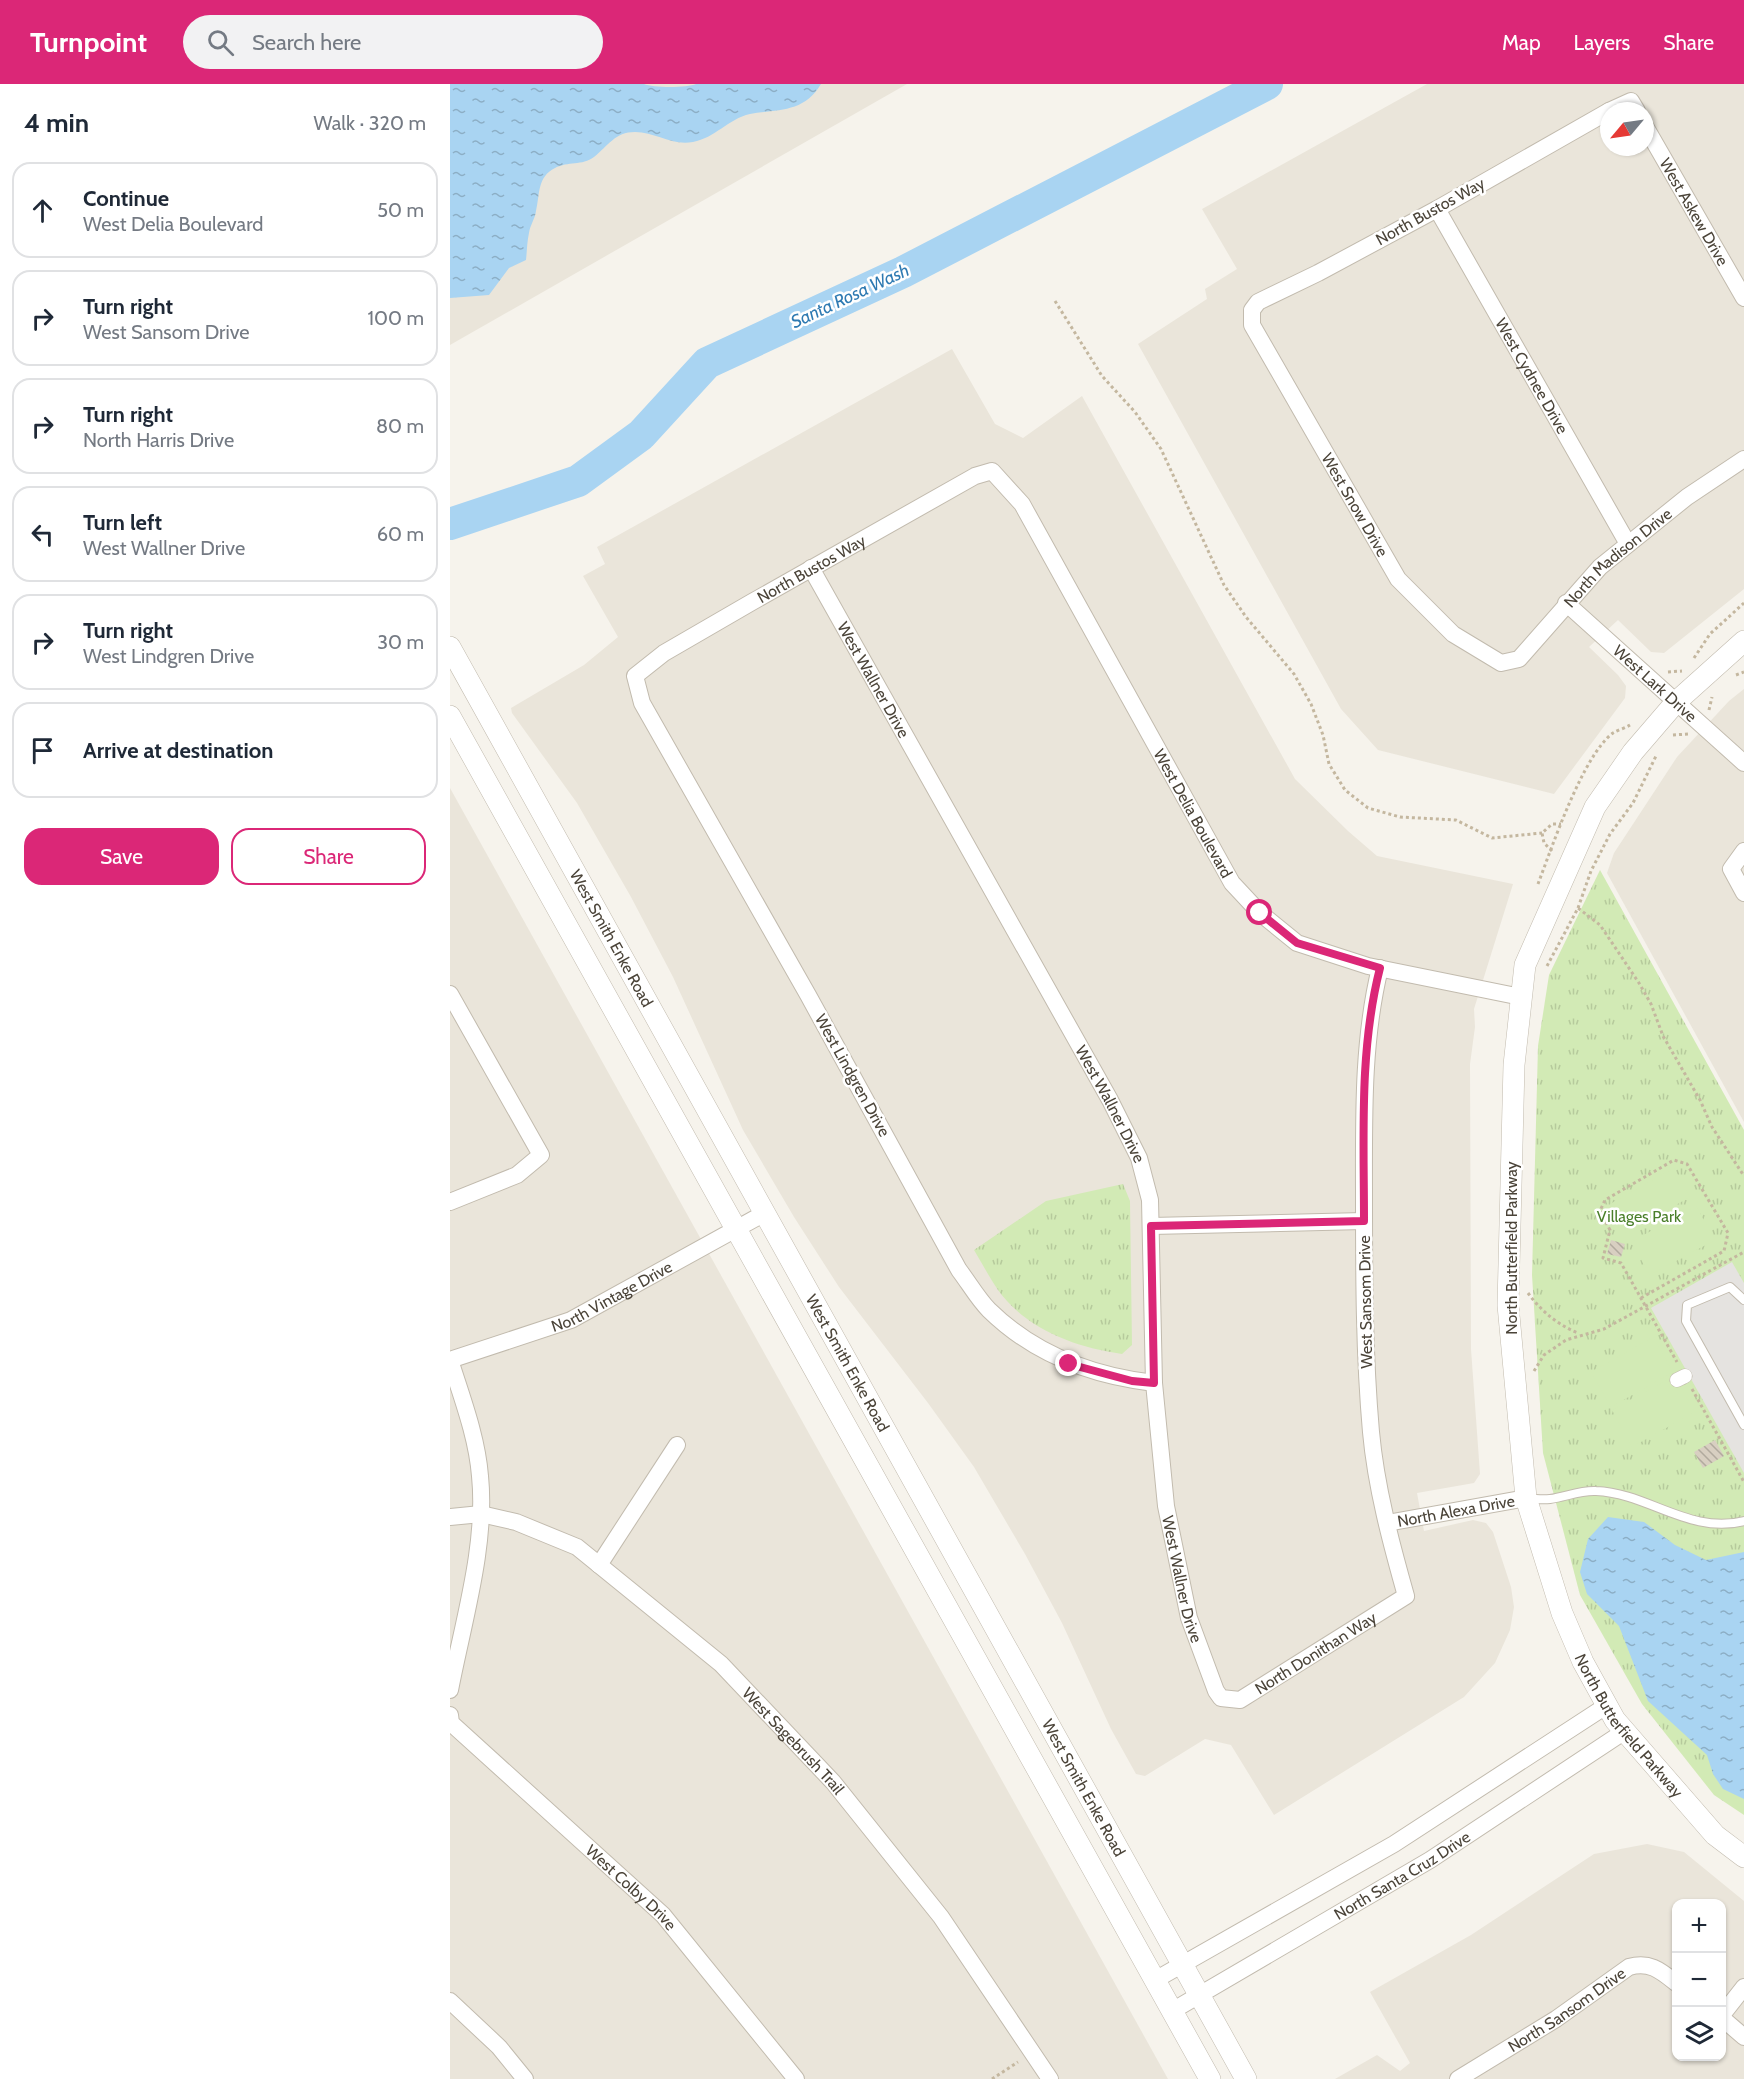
<!DOCTYPE html>
<meta charset="utf-8">
<style>
:root{--surface:#fff;--page:#f2f2f3;--text:#1f2937;--muted:#747a83;--line:#e0e1e3;--accent:#db2777}
body{margin:0;font-family:Cabin,sans-serif;background:var(--page);color:var(--text)}
.controls{position:absolute;right:18px;bottom:18px;display:grid;overflow:hidden;border-radius:12px;box-shadow:0 2px 4px #0004}
.controls button{width:54px;height:54px;display:grid;place-items:center;padding:0;border:0;border-bottom:2px solid var(--line);background:var(--surface);color:var(--text);font:30px sans-serif}
.compass{position:absolute;left:1150px;top:18px;width:54px;height:54px;border-radius:50%;background:var(--surface);box-shadow:0 2px 4px #0004;rotate:241deg}
.stop{position:absolute;width:18px;height:18px;margin:-14px;border:4px solid #db2777;border-radius:50%;background:#fff}
.stop.end{background:#db2777;border-color:#fff;box-shadow:0 2px 6px #0008}
.list{margin:0;padding:0;list-style:none}
h2{display:flex;justify-content:space-between;align-items:center;height:78px;margin:0;padding:0 24px;font-size:26px}
h2 small{font-size:20px;font-weight:400;color:var(--muted)}
.list li{display:grid;grid-template-columns:39px 1fr auto;gap:18px;align-items:center;box-sizing:border-box;height:96px;margin:0 12px 12px;padding:0 12px;border:2px solid var(--line);border-radius:18px}
.list b{display:block;font-size:22px;white-space:nowrap}
.list p{margin:0;font-size:20px;white-space:nowrap;color:var(--muted)}
.list em{font-size:20px;font-style:normal;color:var(--muted)}
.actions{display:flex;gap:12px;padding:18px 24px}
.actions a{flex:1;padding:14px 0;border:2px solid var(--accent);border-radius:18px;text-align:center;font-size:21px;color:var(--accent)}
.actions .main{background:var(--accent);color:#fff}
.icon{flex:none;width:33px;height:33px;fill:none;stroke:currentColor;stroke-width:2;stroke-linecap:round;stroke-linejoin:round}
.map{position:relative;flex:none;width:1294px;height:1995px;overflow:hidden}
header{display:flex;align-items:center;gap:36px;box-sizing:border-box;height:84px;padding:0 30px;background:var(--accent);color:#fff}
header strong{font-size:28px}
nav{display:flex;gap:33px;margin-inline-start:auto;font-size:21px}
.search{width:420px;height:54px;background:var(--page);display:flex;align-items:center;gap:15px;box-sizing:border-box;padding:0 21px;border-radius:33px;color:var(--muted);font-size:22px}
main{display:flex}
aside{flex:1;background:var(--surface)}
.map>svg:first-child{display:block}
.residential{fill:#eae5da;fill-rule:evenodd}
.grass{fill:url(#grass-tufts)}
.pitch{fill:#d2eab5}
.parking{fill:#e5e3e0}
.water{fill:url(#water-ripples)}
.lines{fill:none;stroke-linecap:round;stroke-linejoin:round}
.river{stroke:#a9d4f2;stroke-width:32}
.building{fill:url(#building-back-hatch)}
.service-casing{stroke:#c2bbae;stroke-width:10}
.pedestrian-casing{stroke:#c2bbae;stroke-width:15}
.minor-casing{stroke:#c2bbae;stroke-width:18}
.tertiary-casing{stroke:#c2bbae;stroke-width:22}
.path{stroke:#c4b79f;stroke-width:3;stroke-dasharray:3 3;stroke-linecap:butt}
.service{stroke:#fff;stroke-width:8}
.pedestrian{stroke:#fff;stroke-width:14}
.minor{stroke:#fff;stroke-width:16}
.tertiary{stroke:#fff;stroke-width:21}
.route{stroke:#db2777;stroke-width:8}
.labels{text-anchor:middle;stroke-width:5;stroke-linejoin:round;paint-order:stroke}
.street-label{font-size:16px;fill:#4b4439;stroke:#fff}
.park-label{font-size:16px;fill:#4a7f2a;stroke:#fff}
.water-label{font-size:18px;font-style:italic;fill:#2e7ab2;stroke:#fff}
</style>
<header>
<strong>Turnpoint</strong>
<div class="search"><svg class="icon" aria-label="search" viewBox="0 0 24 24"><circle cx="10" cy="10" r="6"/><path d="M15 15l6 6"/></svg>Search here</div>
<nav><a>Map</a><a>Layers</a><a>Share</a></nav>
</header>
<main>
<aside>
<h2>4 min<small>Walk · 320 m</small></h2>
<ul class="list">
<li><svg class="icon" aria-label="ahead" viewBox="0 0 24 24"><path d="M12 20V5M6 11l6-6 6 6"/></svg><div><b>Continue</b><p>West Delia Boulevard</p></div><em>50 m</em></li>
<li><svg class="icon" aria-label="right" viewBox="0 0 24 24"><path d="M7 20v-9h11M14 6l5 5-5 5"/></svg><div><b>Turn right</b><p>West Sansom Drive</p></div><em>100 m</em></li>
<li><svg class="icon" aria-label="right" viewBox="0 0 24 24"><path d="M7 20v-9h11M14 6l5 5-5 5"/></svg><div><b>Turn right</b><p>North Harris Drive</p></div><em>80 m</em></li>
<li><svg class="icon" aria-label="left" viewBox="0 0 24 24"><path d="M17 20v-9H6M10 6l-5 5 5 5"/></svg><div><b>Turn left</b><p>West Wallner Drive</p></div><em>60 m</em></li>
<li><svg class="icon" aria-label="right" viewBox="0 0 24 24"><path d="M7 20v-9h11M14 6l5 5-5 5"/></svg><div><b>Turn right</b><p>West Lindgren Drive</p></div><em>30 m</em></li>
<li><svg class="icon" aria-label="arrive" viewBox="0 0 24 24"><path d="M6 21V4h12l-3 4 3 4H6"/></svg><div><b>Arrive at destination</b></div></li>
</ul>
<div class="actions"><a class="main">Save</a><a>Share</a></div>
</aside>
<div class="map">
<svg width="1294" height="1995" viewBox="0 0 1294 1995">
<defs>
<pattern id="grass-tufts" width="24" height="20" patternUnits="userSpaceOnUse" patternTransform="scale(1.5)"><rect width="24" height="20" fill="#d2eab5"/><path d="M3 7l-1-3M5 7V3M7 7l1-3M15 17l-1-3M17 17v-4M19 17l1-3" fill="none" stroke="#b6ca9c"/></pattern>
<pattern id="water-ripples" width="26" height="14" patternUnits="userSpaceOnUse" patternTransform="scale(1.5)"><rect width="26" height="14" fill="#a9d4f2"/><path d="M2 4q2-2 4 0t4 0M15 11q2-2 4 0t4 0" fill="none" stroke="#8caec5"/></pattern>
<pattern id="building-back-hatch" width="6" height="6" patternUnits="userSpaceOnUse" patternTransform="scale(1.5)"><rect width="6" height="6" fill="#d8cfc1"/><path d="M-1 5l2 2M0 0l6 6M5-1l2 2" fill="none" stroke="#b1aa9e"/></pattern>
</defs>
<rect width="100%" height="100%" fill="#f6f3ec"/>
<g class="residential">
<path d="M0 0H457L0 261Z"/>
<path d="M977 0H1294V505L1214 569 1201 568 1168 536 1139 563 1168 591 1176 602 1175 614 1104 710 928 666 891 625 688 260 757 215 755 205 787 185 752 125ZM1159 27H1195V63H1159Z"/>
<path d="M502 265 545 340 573 354 632 312 845 695 898 747 927 772 1063 800 1024 925 1025 943 1020 980 1021 1265 1030 1390 1024 1399 967 1409 974 1447 1023 1436 1036 1439 1043 1448 1061 1503 1064 1523 1060 1546 1045 1579 1014 1613 824 1731 781 1661 755 1655 695 1692 686 1690 661 1645 612 1539 575 1470 524 1383 478 1319 389 1203 344 1133 293 1046 223 893 181 813 127 719 62 629 61 624 134 581 168 553 133 492 155 480 147 463Z"/>
<path d="M1294 605V1038L1157 789 1164 769 1227 673 1279 617Z"/>
<path d="M0 704 718 1995H0Z"/>
<path d="M1197 1760 1234 1768 1294 1817V1995H885L927 1971 950 1987 960 1979 920 1908 1021 1851 1144 1770ZM1226 1820H1272V1972H1226Z"/>
</g>
<g class="grass">
<path d="M1150 786 1294 1046V1731L1264 1711 1192 1620 1130 1511 1093 1369 1082 1191 1088 962 1099 891Z"/>
<path d="M673 1100 680 1117 682 1261 672 1270C625 1263 577 1246 548 1206 539 1193 532 1179 524 1166L596 1117Z"/>
</g>
<g class="pitch">
<path d="M1224 1084 1240 1113 1176 1149 1160 1120Z"/>
<path d="M1246 1122 1265 1156 1200 1191 1181 1158Z"/>
<path d="M1203 1253 1223 1288 1161 1323 1141 1288Z"/>
<path d="M1224 1292 1245 1328 1182 1363 1162 1326Z"/>
</g>
<path class="parking" d="M1282 1178 1294 1199V1389L1201 1224Z"/>
<g class="water">
<path d="M0 0H194C203 4 237 4 246 0H371C354 29 328 25 300 30 278 35 265 54 243 58 221 62 206 48 185 48 165 48 158 62 144 73 132 82 118 77 105 84 87 93 90 110 86 127 85 135 80 141 79 149 77 158 77 167 76 176L59 184 39 211 0 214Z"/>
<path d="M1158 1433 1194 1438 1225 1461 1256 1476 1294 1468V1715L1273 1705 1263 1690 1257 1671 1198 1617 1169 1542 1137 1510 1130 1488 1138 1455Z"/>
</g>
<g class="lines">
<path class="river" d="M0 440 128 397 191 351 257 279 453 188 817 0"/>
</g>
<g class="building">
<path d="M1161 1156 1175 1160 1171 1173 1157 1170Z"/>
<path d="M1265 1356 1274 1372 1253 1384 1244 1368Z"/>
</g>
<g class="lines">
<g class="service-casing">
<g id="service">
<path d="M1294 1216 1280 1203 1237 1221 1236 1237 1294 1341"/>
<path d="M1076 1414C1084 1415 1092 1416 1100 1415 1115 1413 1131 1406 1146 1407 1198 1409 1240 1451 1294 1437"/>
</g>
</g>
<g class="pedestrian-casing">
<path id="pedestrian" d="M1227 1296 1235 1292"/>
</g>
<g class="minor-casing">
<g id="minor">
<path id="s1" d="M1159 27 987 125 868 189 808 218 802 226V241L948 495 1003 550 1051 579 1069 575 1150 483 1237 413 1294 375"/>
<path d="M1159 27 1181 17 1187 27"/>
<path id="s2" d="M1195 42 1294 214"/>
<path id="s3" d="M987 125 1178 460"/>
<path id="s4" d="M361 484 660 1016 689 1074 700 1116 704 1299 716 1422 739 1534 766 1607 771 1614 790 1616 956 1512C941 1459 926 1403 921 1348 914 1269 914 1190 914 1111 914 1036 912 958 930 884"/>
<path id="s5" d="M1116 519 1294 679"/>
<path d="M1294 767 1281 785 1294 809"/>
<path d="M0 910 91 1071 67 1091 0 1118"/>
<path d="M701 1142 914 1137"/>
<path id="s6" d="M0 1276 121 1236 315 1129"/>
<path id="s7" d="M704 1299C643 1292 584 1270 539 1226 528 1215 519 1199 509 1186L358 911 192 619 185 592 214 569 302 518 525 392 542 387 572 420 782 799 810 829 847 859 918 882 1071 913"/>
<path id="s8" d="M0 1433 31 1430 66 1438 127 1463 271 1580 383 1698 491 1833 600 1995"/>
<path id="s9" d="M937 1439 1076 1414"/>
<path d="M149 1481 227 1361"/>
<path d="M0 1606C13 1538 37 1461 30 1392 27 1353 12 1314 0 1276"/>
<path id="s10" d="M0 1631 1 1639 213 1831 346 1995"/>
<path d="M705 1896 944 1760 1156 1622"/>
<path d="M0 1917 49 1963 75 1995"/>
<path id="s11" d="M722 1927 980 1776 1175 1647"/>
<path d="M1272 1931 1294 1903"/>
<path d="M1272 1934 1294 1953"/>
<path id="s12" d="M1008 1995 1106 1935 1179 1883C1200 1877 1211 1887 1226 1899"/>
</g>
</g>
<g class="tertiary-casing">
<g id="tertiary">
<path id="s13" d="M1294 557 1226 618 1183 668 1145 723 1075 881 1064 981 1058 1221 1076 1414 1112 1529 1133 1578 1165 1636 1265 1751 1294 1773"/>
<path id="s14" d="M0 563 796 1995"/>
<path d="M0 632 760 1995"/>
</g>
</g>
<g class="path">
<path d="M605 217 652 292 685 328 711 365 774 501 796 533 844 590 861 620 873 651 879 680 895 706 918 724 950 733 1006 736 1042 754 1092 749"/>
<path d="M1244 574 1260 550 1294 519"/>
<path d="M1218 588 1232 587"/>
<path d="M1286 591 1294 588"/>
<path d="M1259 626 1262 613"/>
<path d="M1223 651 1238 650"/>
<path d="M1102 767 1094 759 1092 749 1102 740H1111"/>
<path d="M1088 800C1102 763 1133 671 1163 649 1168 646 1175 644 1180 641"/>
<path d="M1128 824 1141 787 1160 750 1183 719 1206 672"/>
<path d="M1097 882 1128 824 1150 841 1189 899 1201 920 1213 952 1250 1016 1262 1043 1294 1092"/>
<path d="M1078 1209C1091 1227 1108 1241 1128 1249"/>
<path d="M1191 1214 1274 1167 1278 1149 1237 1080 1224 1076 1155 1116 1150 1127 1160 1146 1153 1174 1171 1179 1196 1223 1227 1278"/>
<path d="M1084 1287 1094 1271 1116 1256 1154 1245 1294 1168"/>
<path d="M1242 1305 1294 1398"/>
<path d="M542 1995 568 1978"/>
</g>
<use href="#service" class="service"/>
<use href="#pedestrian" class="pedestrian"/>
<use href="#minor" class="minor"/>
<use href="#tertiary" class="tertiary"/>
</g>
<g class="lines">
<path class="route" d="M619 1280 682 1297 704 1299 701 1142 914 1137C914 1053 909 966 930 884L847 859 810 829"/>
</g>
<g class="labels">
<g class="street-label">
<text transform="translate(980 127) rotate(-29)" y="6">North Bustos Way</text>
<text dy="6" stroke="none"><textPath href="#s2" startOffset="99">West Askew Drive</textPath></text>
<text dy="6" stroke="none"><textPath href="#s3" startOffset="192">West Cydnee Drive</textPath></text>
<text dy="6" stroke="none"><textPath href="#s1" startOffset="632">West Snow Drive</textPath></text>
<text dy="6" stroke="none"><textPath href="#s1" startOffset="1012">North Madison Drive</textPath></text>
<text dy="6" stroke="none"><textPath href="#s7" startOffset="1118">North Bustos Way</textPath></text>
<text dy="6" stroke="none"><textPath href="#s4" startOffset="128">West Wallner Drive</textPath></text>
<text dy="6" stroke="none"><textPath href="#s5" startOffset="120">West Lark Drive</textPath></text>
<text dy="6" stroke="none"><textPath href="#s7" startOffset="1722">West Delia Boulevard</textPath></text>
<text dy="6" stroke="none"><textPath href="#s14" startOffset="333">West Smith Enke Road</textPath></text>
<text transform="translate(403 991) rotate(61)" y="6">West Lindgren Drive</text>
<text dy="6" stroke="none"><textPath href="#s4" startOffset="614">West Wallner Drive</textPath></text>
<text transform="translate(1061 1164) rotate(-90)" y="6">North Butterfield Parkway</text>
<text dy="6" stroke="none"><textPath href="#s6" startOffset="174">North Vintage Drive</textPath></text>
<text transform="translate(915 1218) rotate(-91)" y="6">West Sansom Drive</text>
<text dy="6" stroke="none"><textPath href="#s14" startOffset="819">West Smith Enke Road</textPath></text>
<text dy="6" stroke="none"><textPath href="#s9" startOffset="70">North Alexa Drive</textPath></text>
<text dy="6" stroke="none"><textPath href="#s4" startOffset="1100">West Wallner Drive</textPath></text>
<text dy="6" stroke="none"><textPath href="#s4" startOffset="1334">North Donithan Way</textPath></text>
<text dy="6" stroke="none"><textPath href="#s13" startOffset="1184">North Butterfield Parkway</textPath></text>
<text dy="6" stroke="none"><textPath href="#s8" startOffset="424">West Sagebrush Trail</textPath></text>
<text dy="6" stroke="none"><textPath href="#s14" startOffset="1305">West Smith Enke Road</textPath></text>
<text dy="6" stroke="none"><textPath href="#s11" startOffset="267">North Santa Cruz Drive</textPath></text>
<text dy="6" stroke="none"><textPath href="#s10" startOffset="252">West Colby Drive</textPath></text>
<text dy="6" stroke="none"><textPath href="#s12" startOffset="129">North Sansom Drive</textPath></text>
</g>
<g class="park-label">
<text x="1189" y="1138">Villages Park</text>
</g>
<g class="water-label">
<text transform="translate(400 212) rotate(-25)" y="6">Santa Rosa Wash</text>
</g>
</g>
</svg>
<div class="controls">
<button>+</button>
<button>−</button>
<button><svg class="icon" aria-label="layers" viewBox="0 0 24 24"><path d="M12 4l9 5-9 5-9-5zM3 14l9 5 9-5"/></svg></button>
</div>
<svg class="compass" viewBox="-18 -18 36 36"><path d="M0-13l5 13h-10z" fill="#e53935"/><path d="M0 13l5-13h-10z" fill="#747a83"/></svg>
<div class="stop" style="left:810px;top:829px"></div>
<div class="stop end" style="left:619px;top:1280px"></div>
</div>
</main>
